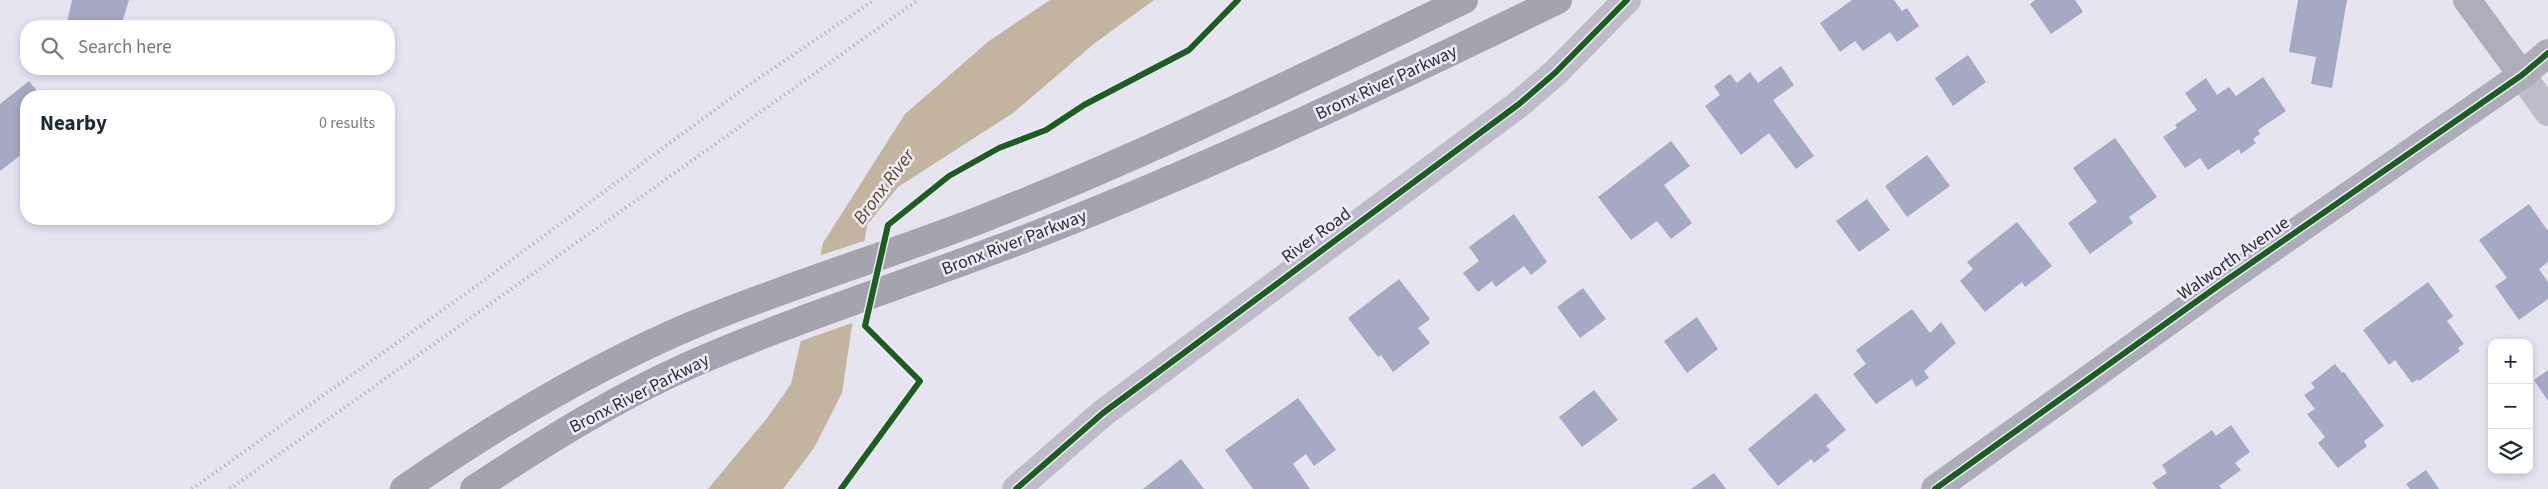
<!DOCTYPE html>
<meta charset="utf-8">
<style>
:root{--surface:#fff;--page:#f6f6f7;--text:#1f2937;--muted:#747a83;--line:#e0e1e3}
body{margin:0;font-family:"Source Sans 3",sans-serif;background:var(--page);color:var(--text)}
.controls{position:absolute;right:15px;bottom:15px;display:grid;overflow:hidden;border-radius:10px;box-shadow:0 2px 8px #0003}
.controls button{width:45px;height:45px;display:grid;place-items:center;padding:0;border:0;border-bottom:1px solid var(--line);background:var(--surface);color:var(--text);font:25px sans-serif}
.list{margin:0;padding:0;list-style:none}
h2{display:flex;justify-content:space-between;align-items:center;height:65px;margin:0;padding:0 20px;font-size:21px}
h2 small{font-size:16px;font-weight:400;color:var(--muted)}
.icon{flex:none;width:28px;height:28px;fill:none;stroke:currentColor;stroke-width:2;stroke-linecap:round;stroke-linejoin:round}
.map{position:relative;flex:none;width:2548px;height:489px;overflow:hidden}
.search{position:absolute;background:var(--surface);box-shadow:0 2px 8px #0003;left:20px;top:20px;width:375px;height:55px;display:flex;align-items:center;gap:12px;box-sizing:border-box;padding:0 18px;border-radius:20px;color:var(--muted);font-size:19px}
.panel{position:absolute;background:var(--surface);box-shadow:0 2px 8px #0003;left:20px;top:90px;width:375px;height:135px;border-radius:20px}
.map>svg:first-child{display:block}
.water{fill:#c2b49e}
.pier{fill:#e6e4ef}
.building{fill:#a6a9c4}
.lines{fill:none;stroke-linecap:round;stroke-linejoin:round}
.street{stroke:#bdbcc8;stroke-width:28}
.secondary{stroke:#adadb9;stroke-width:28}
.highway{stroke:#a4a3ae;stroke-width:28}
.rail{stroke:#a7a7b0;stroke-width:4;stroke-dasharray:1 4;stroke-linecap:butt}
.cycleway-casing{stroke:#eeebfb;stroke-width:9}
.cycleway{stroke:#1b5e20;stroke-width:6}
.labels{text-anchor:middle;stroke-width:5;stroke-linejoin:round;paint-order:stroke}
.street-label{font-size:18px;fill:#292b3a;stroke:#eeebfb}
.water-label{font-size:19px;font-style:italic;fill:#5e491d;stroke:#eeebfb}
</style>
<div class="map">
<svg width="2548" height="489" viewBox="0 0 2548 489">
<rect width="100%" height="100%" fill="#e6e4ef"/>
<path class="water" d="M1050 0H1154L1095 43 1013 113 898 187 867 225 842 393 814 448 783 489H708L768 417 791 384 823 243 905 114 989 41Z"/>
<path class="pier" d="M867 240 855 322 798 342 818 256Z"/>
<g class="building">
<path d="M72 0H129L121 26H66Z"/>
<path d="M1852 0H1894L1902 11 1907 8 1919 26 1897 42 1890 32 1863 51 1855 41 1840 52 1820 23Z"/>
<path d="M2035 0H2075L2083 12 2051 34 2030 4Z"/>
<path d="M2298 0H2347L2332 88 2311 84 2316 57 2289 52Z"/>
<path d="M1968 55 1986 82 1953 106 1935 78Z"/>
<path d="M1781 66 1794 85 1773 100 1814 156 1796 169 1769 133 1741 155 1705 106 1720 95 1714 86 1730 74 1737 83 1750 72 1758 83Z"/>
<path d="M2263 77 2286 111 2258 130 2260 134 2253 139 2256 143 2241 154 2239 149 2208 170 2200 158 2185 168 2163 137 2177 128 2175 125 2197 110 2185 93 2206 78 2217 95 2229 87 2236 96Z"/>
<path d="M29 81 41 96H26V151L0 171V104Z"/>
<path d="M2115 138 2157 197 2129 217 2133 223 2090 254 2068 223 2097 202 2073 168Z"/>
<path d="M1671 141 1690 166 1664 185 1692 223 1671 239 1657 221 1631 240 1598 197Z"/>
<path d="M1927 155 1950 186 1907 217 1885 186Z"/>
<path d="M1867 199 1890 230 1859 252 1836 221Z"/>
<path d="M2529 204 2548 231V262L2539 269 2548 282V299L2519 320 2495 286 2507 278 2479 240Z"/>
<path d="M1514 214 1547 262 1531 275 1524 266 1496 287 1492 281 1478 292 1463 273 1479 261 1469 247Z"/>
<path d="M2017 222 2052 266 2025 287 2022 282 1985 312 1960 281 1973 269 1967 262Z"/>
<path d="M1399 279 1430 319 1418 328 1430 343 1393 372 1381 355 1378 357 1348 318Z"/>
<path d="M2428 282 2453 316 2447 321 2464 344 2458 348 2460 351 2419 381 2418 379 2412 383 2395 360 2389 365 2363 330Z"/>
<path d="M1583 288 1606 319 1580 338 1557 307Z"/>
<path d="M1912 309 1930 333 1941 322 1956 343 1924 371 1929 378 1916 387 1912 379 1876 404 1853 374 1866 364 1856 350Z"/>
<path d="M1697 317 1718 349 1687 373 1664 341Z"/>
<path d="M2335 364 2342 373 2344 372 2384 426 2364 441 2367 446 2338 468 2318 443 2325 437 2307 414 2315 409 2304 395 2315 388 2311 383Z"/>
<path d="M2548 370V401L2534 380Z"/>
<path d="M1594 390 1618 420 1582 447 1559 417Z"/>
<path d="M1816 393 1846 430 1826 446 1830 450 1814 463 1811 459 1778 486 1748 449Z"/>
<path d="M1298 398 1336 450 1314 466 1306 454 1293 464 1310 489H1253L1225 450Z"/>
<path d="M2231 425 2250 452 2235 463 2241 470 2219 486 2222 489H2157L2152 483 2167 473 2162 465 2212 430 2216 436Z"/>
<path d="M1181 459 1204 489H1143Z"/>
<path d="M2426 470 2439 489H2410L2406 484Z"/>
<path d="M1714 473 1726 489H1691Z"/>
</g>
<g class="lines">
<g class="street">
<path d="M2522 75 2548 112"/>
<path d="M1016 489 1103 413 1519 104 1555 73 1627 0"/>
</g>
<g class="secondary">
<path d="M2467 0 2522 75"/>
<path d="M1935 489 2218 286 2522 75 2548 53"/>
</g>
<g class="highway">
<path d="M404 489C496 425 591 368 695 324 789 285 887 256 982 219 1146 155 1306 76 1464 0"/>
<path d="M474 489C544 443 615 398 692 364 807 314 928 277 1045 231 1220 162 1390 82 1558 0"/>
</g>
<g class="rail">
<path d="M192 489 475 287 743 89 874 0"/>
<path d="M230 489 918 0"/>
</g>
<g class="cycleway-casing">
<g id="cycleway">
<path d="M841 489 920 381 865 326 888 225 949 176 999 148 1046 130 1084 105 1189 50 1238 0"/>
<path d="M1016 489 1103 413 1519 104 1555 73 1627 0"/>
<path d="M1935 489 2218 286 2522 75 2548 53"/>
</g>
</g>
<use href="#cycleway" class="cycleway"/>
</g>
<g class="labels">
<g class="street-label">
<text transform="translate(1386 82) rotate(-25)" y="6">Bronx River Parkway</text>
<text transform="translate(1316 235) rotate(-36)" y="6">River Road</text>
<text transform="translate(1014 242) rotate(-21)" y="6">Bronx River Parkway</text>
<text transform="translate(2233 258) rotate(-35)" y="6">Walworth Avenue</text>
<text transform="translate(639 393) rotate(-27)" y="6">Bronx River Parkway</text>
</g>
<g class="water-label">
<text transform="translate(883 186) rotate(-53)" y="7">Bronx River</text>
</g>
</g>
</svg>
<div class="controls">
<button>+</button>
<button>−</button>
<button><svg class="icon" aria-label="layers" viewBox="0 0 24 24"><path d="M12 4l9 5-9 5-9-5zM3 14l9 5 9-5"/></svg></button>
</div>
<div class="search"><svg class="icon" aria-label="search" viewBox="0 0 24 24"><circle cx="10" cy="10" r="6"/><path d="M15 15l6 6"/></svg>Search here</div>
<section class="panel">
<h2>Nearby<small>0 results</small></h2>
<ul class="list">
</ul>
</section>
</div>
